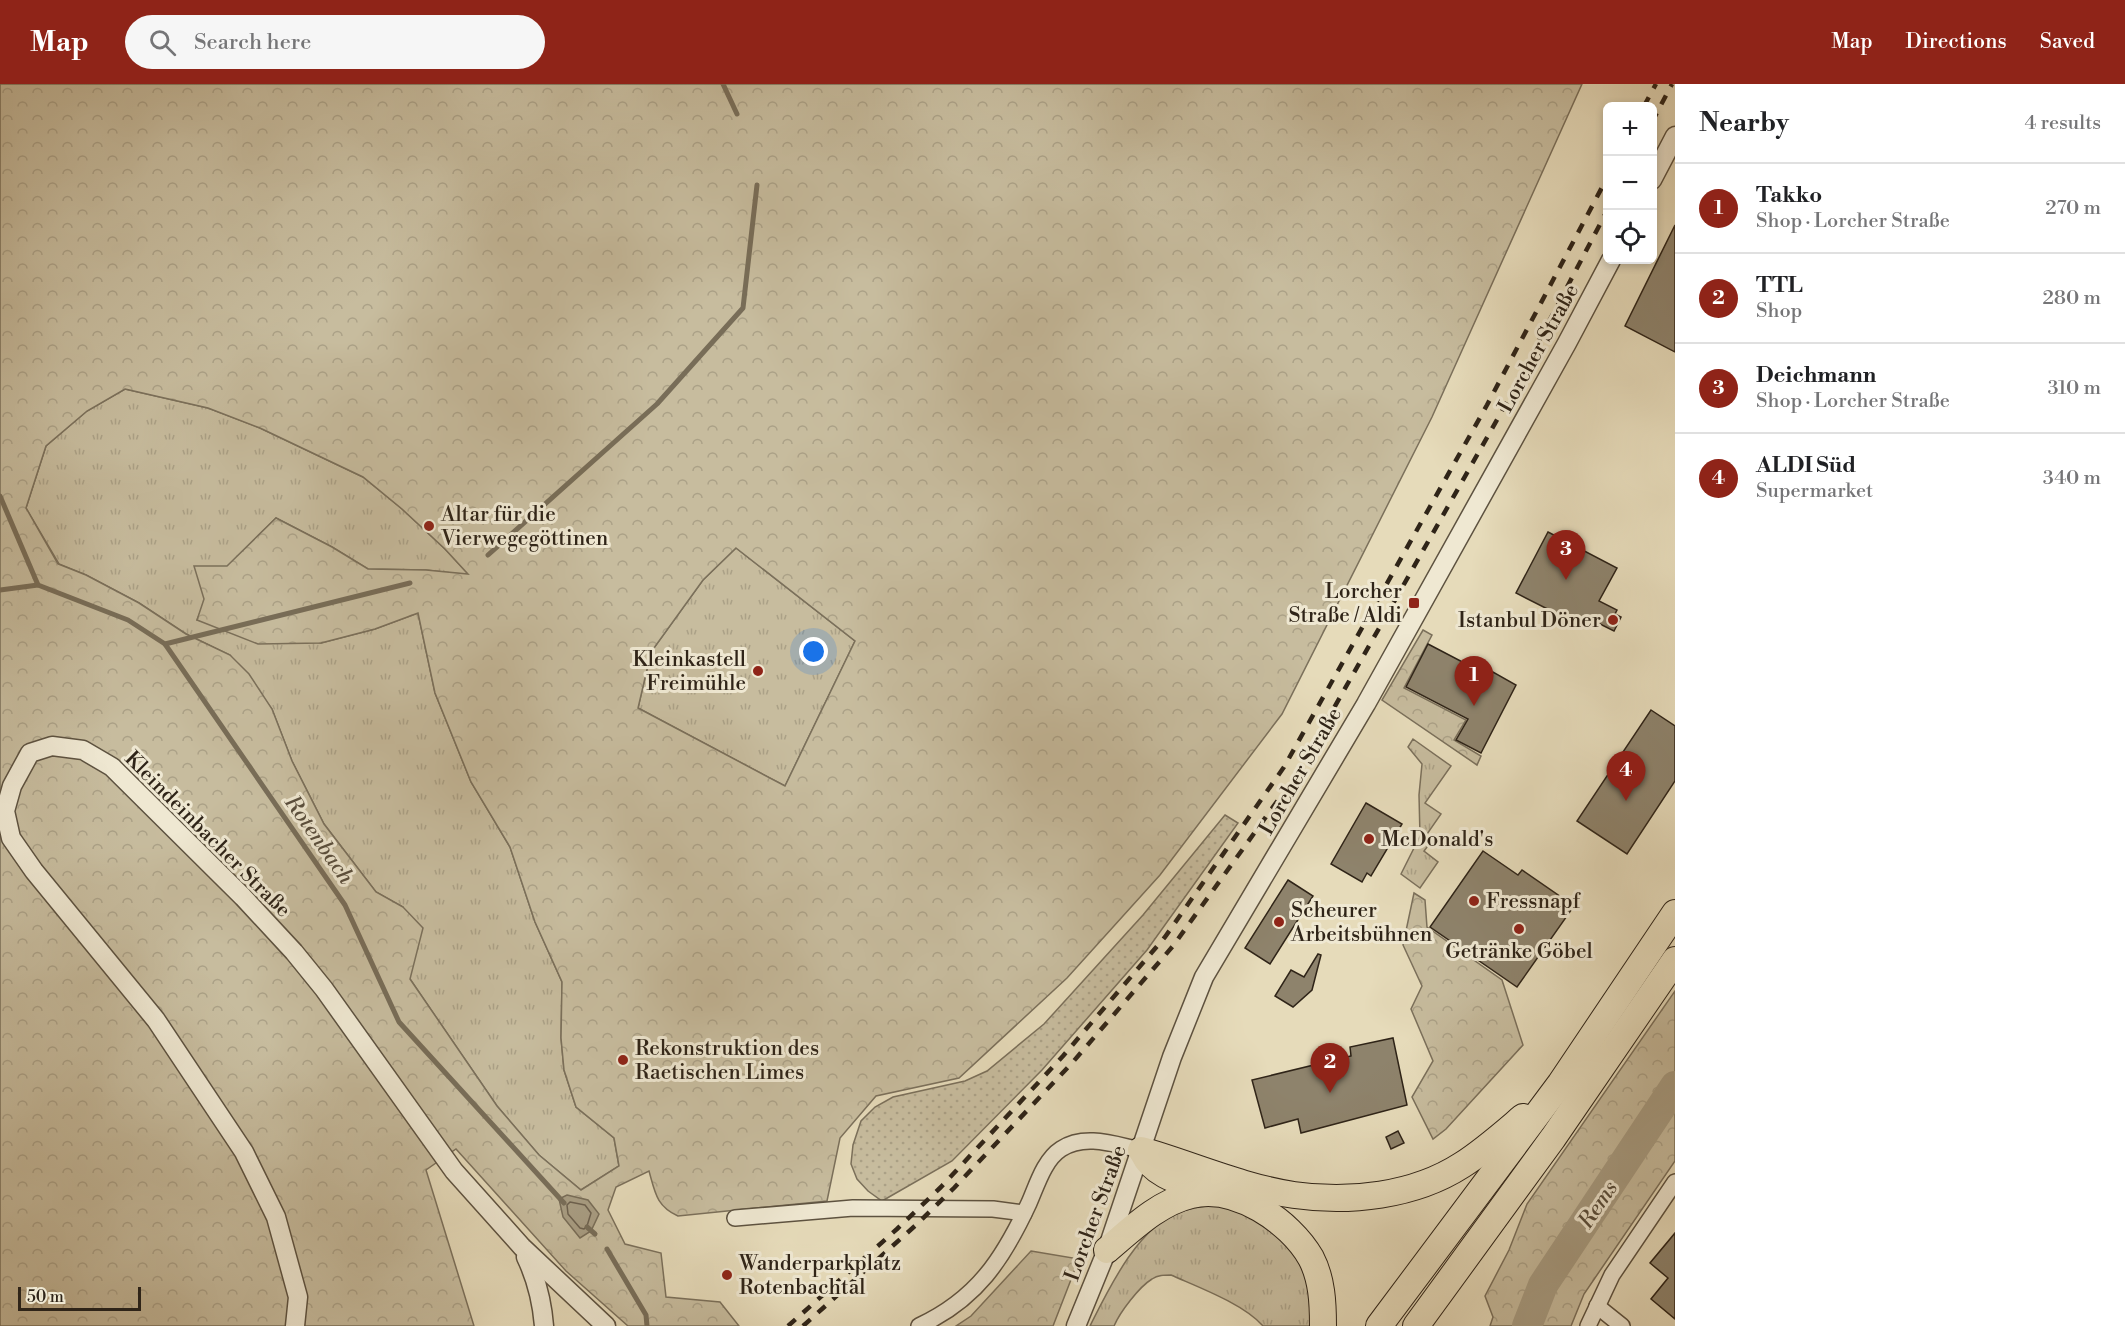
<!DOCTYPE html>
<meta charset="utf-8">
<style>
:root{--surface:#fff;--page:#f6f6f6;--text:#202124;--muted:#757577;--line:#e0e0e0;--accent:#8f2418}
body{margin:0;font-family:"Libre Bodoni",serif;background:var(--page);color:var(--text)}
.controls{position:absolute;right:18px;top:18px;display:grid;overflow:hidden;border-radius:9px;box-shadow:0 3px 9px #0003}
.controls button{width:54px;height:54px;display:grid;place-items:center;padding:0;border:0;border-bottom:2px solid var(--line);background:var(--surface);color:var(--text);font:30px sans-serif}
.scale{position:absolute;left:18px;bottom:15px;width:123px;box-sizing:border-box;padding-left:6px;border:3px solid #2f2418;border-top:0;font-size:16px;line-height:21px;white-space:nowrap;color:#2f2418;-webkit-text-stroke:4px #efe8d2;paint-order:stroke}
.you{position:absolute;left:814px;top:568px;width:21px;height:21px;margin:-15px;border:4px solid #fff;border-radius:50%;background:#1a73e8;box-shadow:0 0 0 9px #1a73e833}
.badge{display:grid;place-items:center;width:39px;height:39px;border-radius:50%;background:var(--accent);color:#fff;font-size:20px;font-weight:700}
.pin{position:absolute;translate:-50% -50px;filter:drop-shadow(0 2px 3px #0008)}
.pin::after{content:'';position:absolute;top:32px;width:21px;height:18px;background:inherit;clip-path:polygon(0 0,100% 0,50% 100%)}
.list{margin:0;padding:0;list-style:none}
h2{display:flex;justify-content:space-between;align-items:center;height:78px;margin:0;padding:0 24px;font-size:26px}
h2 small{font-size:20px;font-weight:400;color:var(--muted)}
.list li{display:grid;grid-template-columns:39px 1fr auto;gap:18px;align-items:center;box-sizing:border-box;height:90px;padding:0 24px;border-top:2px solid var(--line)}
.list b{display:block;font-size:22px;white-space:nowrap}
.list p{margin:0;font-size:20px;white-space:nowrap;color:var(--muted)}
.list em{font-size:20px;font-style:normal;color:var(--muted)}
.icon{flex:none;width:33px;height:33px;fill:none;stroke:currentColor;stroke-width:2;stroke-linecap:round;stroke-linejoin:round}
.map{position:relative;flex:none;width:1675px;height:1242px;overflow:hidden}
header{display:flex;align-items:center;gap:36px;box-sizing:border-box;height:84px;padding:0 30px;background:var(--accent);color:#fff}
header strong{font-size:28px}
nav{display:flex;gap:33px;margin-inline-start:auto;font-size:21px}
.search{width:420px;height:54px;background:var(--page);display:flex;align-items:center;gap:15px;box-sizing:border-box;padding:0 21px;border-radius:33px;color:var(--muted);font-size:22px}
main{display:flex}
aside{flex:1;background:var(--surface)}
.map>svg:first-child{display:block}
.grass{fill:url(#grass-tufts);stroke:#7b705b;stroke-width:1.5}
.forest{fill:url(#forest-crowns);stroke:#7b705b;stroke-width:1.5;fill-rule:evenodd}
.park{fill:url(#park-dots);stroke:#7b705b;stroke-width:1.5}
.water{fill:#a89d83;stroke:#786d58;stroke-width:1.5}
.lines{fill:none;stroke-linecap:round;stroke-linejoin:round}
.shore{stroke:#6c604e;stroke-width:1.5}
.stream{stroke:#786d58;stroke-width:5}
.river{stroke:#a89d83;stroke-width:30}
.building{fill:#8e836c;stroke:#2f2418;stroke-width:1.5}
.minor-casing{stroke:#5d5240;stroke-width:18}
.tertiary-casing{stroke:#5d5240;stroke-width:21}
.trunk-casing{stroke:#2f2418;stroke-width:28}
.minor{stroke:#efe8d2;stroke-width:15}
.tertiary{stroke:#efe8d2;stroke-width:18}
.trunk{stroke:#e6dbba;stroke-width:26}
.rail{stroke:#2f2418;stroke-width:4.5;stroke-dasharray:10 10;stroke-linecap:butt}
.poi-dot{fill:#8f2418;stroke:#efe8d2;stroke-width:2}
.labels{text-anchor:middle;stroke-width:6;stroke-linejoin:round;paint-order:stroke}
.street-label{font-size:21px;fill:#2f2418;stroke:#efe8d2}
.poi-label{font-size:21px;fill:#2f2418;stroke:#efe8d2;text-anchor:start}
.water-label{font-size:22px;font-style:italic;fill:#594e3d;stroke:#efe8d2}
</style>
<header>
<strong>Map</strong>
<div class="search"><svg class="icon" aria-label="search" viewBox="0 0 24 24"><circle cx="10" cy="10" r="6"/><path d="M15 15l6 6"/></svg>Search here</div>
<nav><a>Map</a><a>Directions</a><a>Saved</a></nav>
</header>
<main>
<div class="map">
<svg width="1675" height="1242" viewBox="0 0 1675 1242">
<defs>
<pattern id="grass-tufts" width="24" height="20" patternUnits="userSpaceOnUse" patternTransform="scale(1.5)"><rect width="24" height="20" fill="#c7bc9e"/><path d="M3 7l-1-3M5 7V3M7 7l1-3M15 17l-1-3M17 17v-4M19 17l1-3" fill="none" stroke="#aba187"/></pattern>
<pattern id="forest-crowns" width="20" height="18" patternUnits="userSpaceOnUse" patternTransform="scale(1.5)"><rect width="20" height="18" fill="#c7bc9e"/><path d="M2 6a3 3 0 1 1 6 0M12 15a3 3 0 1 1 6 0" fill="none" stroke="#aba187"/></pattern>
<pattern id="park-dots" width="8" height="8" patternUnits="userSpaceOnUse" patternTransform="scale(1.5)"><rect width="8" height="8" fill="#c7bc9e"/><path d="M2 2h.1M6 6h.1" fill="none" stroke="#aba187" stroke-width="1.8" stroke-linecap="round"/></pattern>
</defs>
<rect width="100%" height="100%" fill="#e6dbba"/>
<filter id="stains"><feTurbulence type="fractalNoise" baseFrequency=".00333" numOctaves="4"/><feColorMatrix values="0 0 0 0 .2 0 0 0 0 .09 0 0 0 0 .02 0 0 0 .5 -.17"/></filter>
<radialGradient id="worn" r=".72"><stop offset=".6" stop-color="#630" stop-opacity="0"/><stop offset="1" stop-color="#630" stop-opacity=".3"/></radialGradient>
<g class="grass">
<path d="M125 305 208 324 260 344 363 393 402 425 445 465 469 491 426 486 368 485 332 463 276 434C245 465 212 493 197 536L321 559 375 545 418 529 435 609 471 698 510 763 535 838 562 898 561 954 564 986 576 1023 614 1054 619 1082 581 1106 539 1071 497 1022 410 895 403 823 376 808 324 740 292 677 272 625 230 571 186 550 139 519 86 491 59 480 26 424 46 362 87 327Z"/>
<path d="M736 464 855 557 785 702 638 624 651 568 703 496Z"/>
<path d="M1413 655 1451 682 1425 719 1441 730 1427 750 1433 755 1424 767 1438 778 1420 804 1401 790 1420 752 1419 711 1422 680 1408 663Z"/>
<path d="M1212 1121 1238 1126 1274 1147 1296 1171 1311 1206 1314 1242H1263C1244 1220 1198 1203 1171 1191 1164 1191 1158 1191 1152 1195 1139 1203 1120 1228 1114 1242H1090C1108 1206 1139 1141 1180 1128 1190 1124 1202 1123 1212 1121Z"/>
</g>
<g class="forest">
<path d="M0 0H1582L1432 333 1282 630 1160 791 1067 894 959 994 876 1012 840 1054 827 1117 678 1132C656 1122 655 1108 649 1087L616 1103 608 1126 625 1160 661 1169 666 1213 720 1218 739 1242H628L566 1187 456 1065 426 1086 474 1242H0ZM125 305 208 324 260 344 363 393 402 425 445 465 468 490 426 486 368 485 332 463 276 434 227 482H194L204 515 197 536 258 560 321 559 375 545 418 529 435 609 471 698 510 763 535 838 562 898 561 954 564 986 576 1023 614 1054 619 1082 581 1106 539 1071 497 1022 410 895 423 844 403 823 376 808 324 740 292 677 272 625 249 590 230 571 186 550 139 519 86 491 58 480 26 424 46 362 87 327ZM736 464 855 557 785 702 638 624 651 568 703 496Z"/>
<path d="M1423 546 1432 551 1404 604 1466 636 1454 656 1481 672 1477 681 1382 616Z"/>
<path d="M1414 809 1425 816 1427 843 1502 896 1523 961 1446 1045 1433 1055 1412 1013 1433 977 1411 925 1422 902 1403 861Z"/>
<path d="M1675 907V1077L1584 1210 1571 1242H1490L1493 1233 1485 1212 1509 1166 1527 1120Z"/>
<path d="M1031 1167 1079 1175 1053 1242H956L971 1232Z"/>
</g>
<path class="park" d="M1225 731 1238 739 1147 866 1042 986 952 1077 882 1117 868 1107 857 1095 851 1080 853 1061 861 1037 875 1023 893 1013 965 997 987 987 1044 940 1143 831Z"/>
<path class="water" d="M567 1111 588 1116 599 1130 591 1147 580 1154 563 1133 559 1115Z"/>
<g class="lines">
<path class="shore" d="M570 1118 585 1121 591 1129 587 1142 584 1145 580 1144 568 1130 567 1121Z"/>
<g class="stream">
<path d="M723 0 737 30"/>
<path d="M0 412 38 501 128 536 165 560 345 821 399 938 564 1119"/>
<path d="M488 471 657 320 743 224 757 101"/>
<path d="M0 506 38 501"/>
<path d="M165 560 410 499"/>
<path d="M587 1143 595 1150"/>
<path d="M607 1165 646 1231 647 1242"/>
</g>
<path class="river" d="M1527 1242 1543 1201 1675 1002"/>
</g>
<g class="building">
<path d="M1675 141V268L1625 242Z"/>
<path d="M1548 448 1617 484 1599 517 1617 526 1615 530 1621 533 1614 547 1590 535 1585 544 1516 509Z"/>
<path d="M1428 560 1491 593 1493 588 1516 601 1481 669 1456 656 1468 635 1406 603Z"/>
<path d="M1651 626 1675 642V697L1627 770 1577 737Z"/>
<path d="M1366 719 1402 740 1371 792 1367 789 1362 798 1331 780Z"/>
<path d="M1483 767 1518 791 1522 786 1574 822 1517 903 1430 843Z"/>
<path d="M1288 796 1313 812 1270 880 1245 864Z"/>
<path d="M1318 870 1321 871 1312 906 1293 923 1275 912 1291 886 1304 893Z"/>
<path d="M1393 954 1407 1021 1301 1049 1298 1035 1265 1044 1252 996 1351 972 1350 963Z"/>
<path d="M1398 1047 1404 1059 1391 1065 1386 1053Z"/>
<path d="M1675 1149V1235L1651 1215 1668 1194 1650 1179Z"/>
</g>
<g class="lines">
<g class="minor-casing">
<g id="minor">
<path d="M735 1134 853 1124 993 1125 1024 1129"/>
<path d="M1597 1222 1622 1242"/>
<path d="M919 1242C977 1215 1003 1175 1029 1119 1037 1101 1044 1076 1061 1065 1085 1049 1116 1061 1141 1066"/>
<path d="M1588 1242 1612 1191 1675 1098"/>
</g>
</g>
<g class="tertiary-casing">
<g id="tertiary">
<path d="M1652 96 1675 52"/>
<path d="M526 1173C537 1196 542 1217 544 1242"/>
<path d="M295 1242 298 1213 276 1133 244 1068 156 936 34 787 11 754 5 727 12 702 30 669 52 662 83 666 112 683 243 813 294 868 324 905 454 1087 522 1163 606 1242"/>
<path d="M1076 1242 1107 1166 1172 973 1204 893 1366 620 1567 259 1611 176"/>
</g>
</g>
<g class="trunk-casing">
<g id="trunk">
<path d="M1141 1066C1190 1080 1244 1104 1294 1111 1349 1119 1414 1112 1462 1081 1484 1067 1503 1050 1523 1033"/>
<path d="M1143 1069C1154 1093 1186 1099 1210 1108"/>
<path d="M1107 1166C1132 1145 1158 1119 1191 1111 1235 1100 1290 1137 1311 1174 1322 1195 1323 1219 1323 1242"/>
<path d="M1379 1242 1560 1000 1675 829"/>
<path d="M1416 1242 1553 1054 1675 876"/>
</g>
</g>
<use href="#minor" class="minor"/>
<use href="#tertiary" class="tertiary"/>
<use href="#trunk" class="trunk"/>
<g class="rail">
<path d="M1644 22 1656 0"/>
<path d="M1652 38 1672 0"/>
<path d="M788 1242 897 1145 941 1103 1063 972 1165 853 1284 683 1487 321 1608 92"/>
<path d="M803 1242 916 1141 954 1104 1072 979 1173 862 1296 691 1502 327 1608 125"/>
</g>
</g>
<g class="poi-dot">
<circle cx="429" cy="442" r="6"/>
<rect x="1408" y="513" width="12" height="12" rx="3"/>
<circle cx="1613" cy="536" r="6"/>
<circle cx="758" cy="587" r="6"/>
<circle cx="1369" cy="755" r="6"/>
<circle cx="1474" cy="817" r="6"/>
<circle cx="1279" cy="838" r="6"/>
<circle cx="1519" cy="845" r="6"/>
<circle cx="623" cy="976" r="6"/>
<circle cx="727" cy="1191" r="6"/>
</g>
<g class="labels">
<g class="street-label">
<text transform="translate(1538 264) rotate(-61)" y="7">Lorcher Straße</text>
<text transform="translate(1300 687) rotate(-60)" y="7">Lorcher Straße</text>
<text transform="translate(208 750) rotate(45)" y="7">Kleindeinbacher Straße</text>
<text transform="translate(1095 1129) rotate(-70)" y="7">Lorcher Straße</text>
</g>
<g class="poi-label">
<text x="441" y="437">Altar für die<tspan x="441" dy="24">Vierwegegöttinen</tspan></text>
<text x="1402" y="514" text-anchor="end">Lorcher<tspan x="1402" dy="24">Straße / Aldi</tspan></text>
<text x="1601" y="543" text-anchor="end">Istanbul Döner</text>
<text x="746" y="582" text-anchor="end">Kleinkastell<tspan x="746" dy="24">Freimühle</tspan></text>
<text x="1381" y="762">McDonald's</text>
<text x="1486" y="824">Fressnapf</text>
<text x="1291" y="833">Scheurer<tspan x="1291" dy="24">Arbeitsbühnen</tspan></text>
<text x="1519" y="874" text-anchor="middle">Getränke Göbel</text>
<text x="635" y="971">Rekonstruktion des<tspan x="635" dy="24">Raetischen Limes</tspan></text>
<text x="739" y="1186">Wanderparkplatz<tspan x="739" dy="24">Rotenbachtal</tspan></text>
</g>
<g class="water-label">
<text transform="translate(320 755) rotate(55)" y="8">Rotenbach</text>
<text transform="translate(1597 1120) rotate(-56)" y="8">Rems</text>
</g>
</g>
<rect width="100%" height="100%" filter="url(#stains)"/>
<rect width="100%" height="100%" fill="url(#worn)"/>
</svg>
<div class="controls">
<button>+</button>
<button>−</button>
<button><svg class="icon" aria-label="locate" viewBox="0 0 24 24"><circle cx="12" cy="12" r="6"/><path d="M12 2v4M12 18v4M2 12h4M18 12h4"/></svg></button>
</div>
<div class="scale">50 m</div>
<div class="you"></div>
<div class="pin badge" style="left:1474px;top:622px">1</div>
<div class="pin badge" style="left:1330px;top:1009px">2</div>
<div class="pin badge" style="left:1566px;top:496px">3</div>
<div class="pin badge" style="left:1626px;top:717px">4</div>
</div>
<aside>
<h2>Nearby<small>4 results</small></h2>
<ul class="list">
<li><span class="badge">1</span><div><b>Takko</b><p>Shop · Lorcher Straße</p></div><em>270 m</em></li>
<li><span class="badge">2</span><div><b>TTL</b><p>Shop</p></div><em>280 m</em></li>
<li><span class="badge">3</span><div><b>Deichmann</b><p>Shop · Lorcher Straße</p></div><em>310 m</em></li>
<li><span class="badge">4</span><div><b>ALDI Süd</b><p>Supermarket</p></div><em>340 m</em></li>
</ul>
</aside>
</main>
